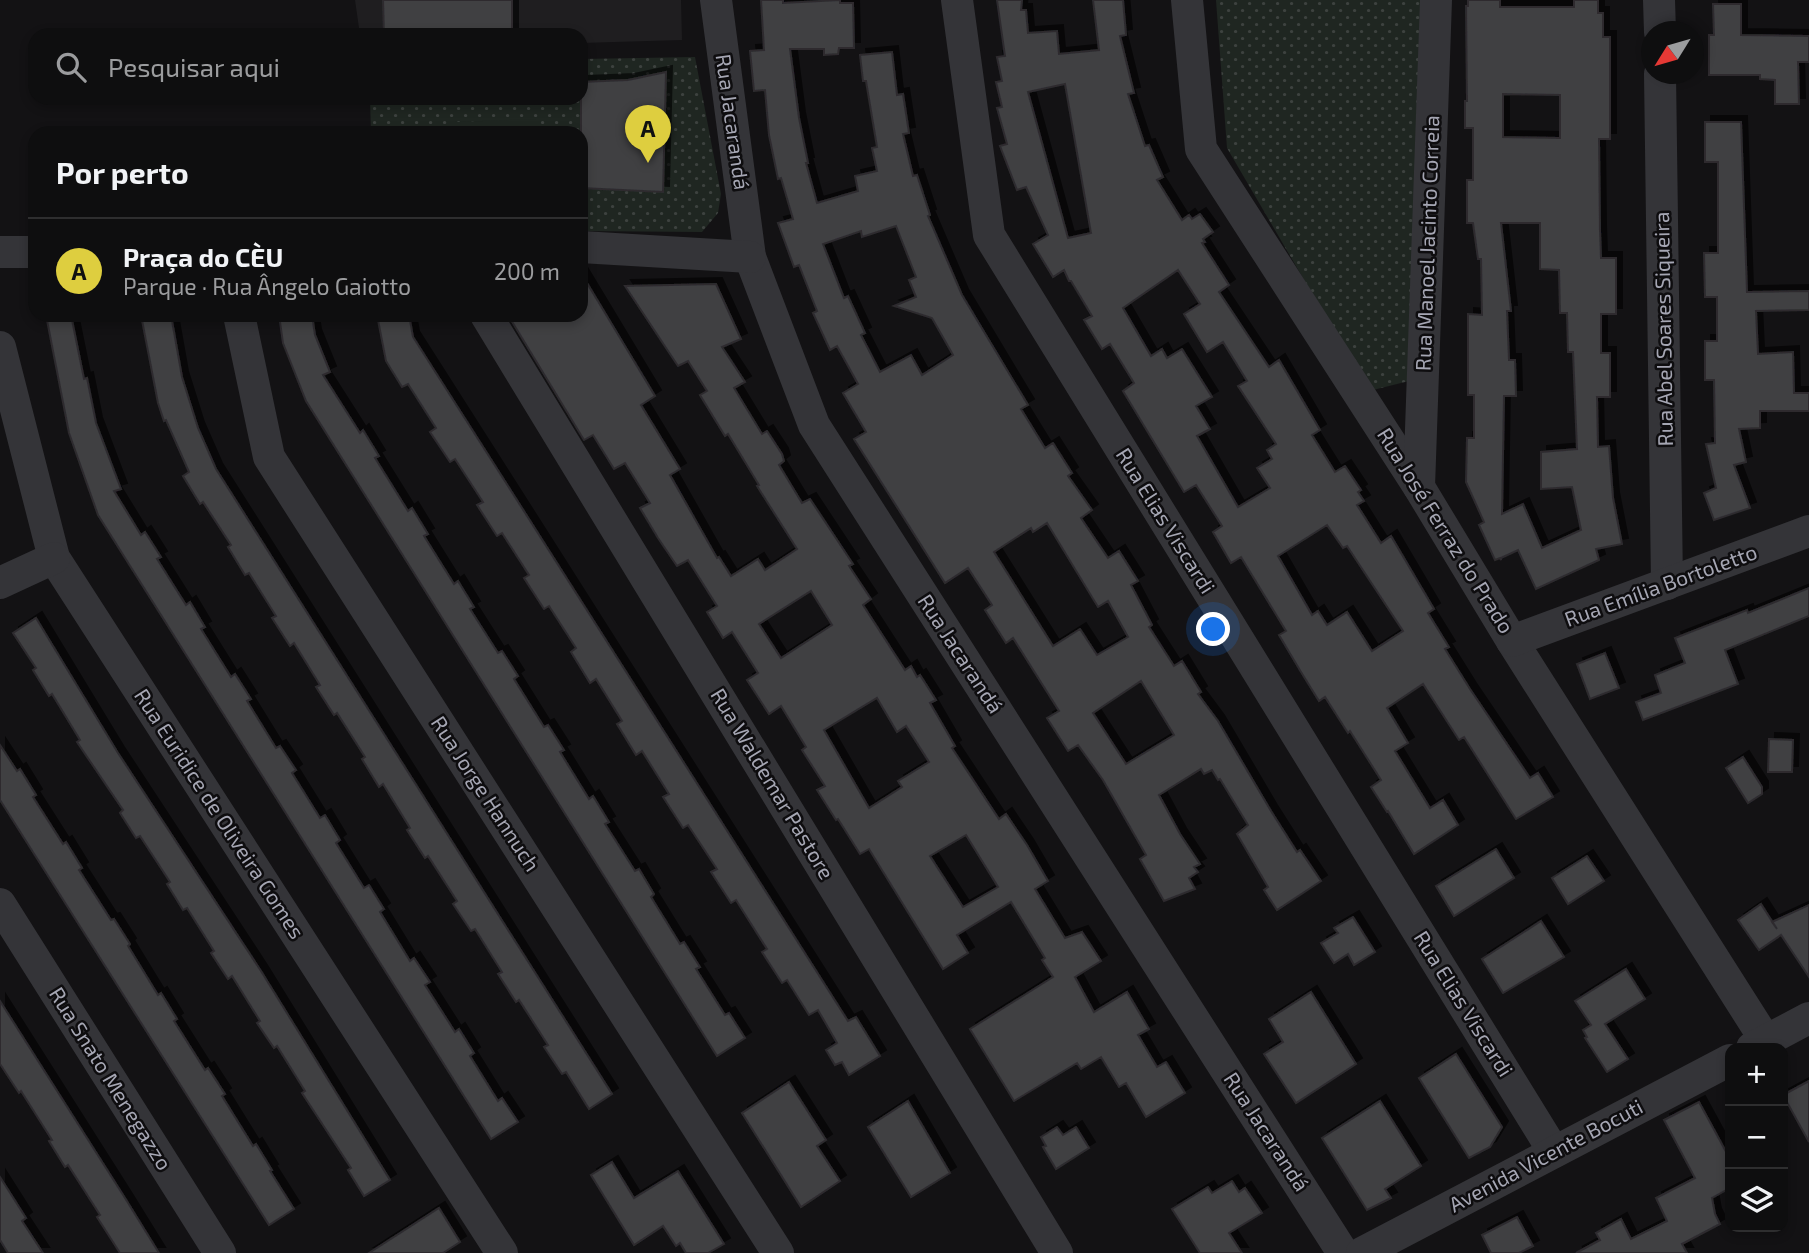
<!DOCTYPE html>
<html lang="pt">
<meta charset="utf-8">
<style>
:root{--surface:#0e0e0f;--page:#1c1c1d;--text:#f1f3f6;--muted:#9b9c9e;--line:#2e2e2f;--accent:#dece3f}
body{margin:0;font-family:"Exo 2",sans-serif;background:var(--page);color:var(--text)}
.controls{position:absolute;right:21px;bottom:21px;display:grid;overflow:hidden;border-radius:14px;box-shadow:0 4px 10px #0003}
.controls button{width:63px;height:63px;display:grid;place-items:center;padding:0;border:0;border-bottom:2px solid var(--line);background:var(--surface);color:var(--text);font:35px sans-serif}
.compass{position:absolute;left:1641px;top:21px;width:63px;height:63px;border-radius:50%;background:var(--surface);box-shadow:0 4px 10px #0003;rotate:233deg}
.you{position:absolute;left:1214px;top:630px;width:24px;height:24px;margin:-18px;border:5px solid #fff;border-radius:50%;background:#1a73e8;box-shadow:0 0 0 10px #1a73e833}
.badge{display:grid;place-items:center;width:46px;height:46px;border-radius:50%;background:var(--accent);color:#111;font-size:23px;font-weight:700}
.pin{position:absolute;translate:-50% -58px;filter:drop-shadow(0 2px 4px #0008)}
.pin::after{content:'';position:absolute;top:37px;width:24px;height:21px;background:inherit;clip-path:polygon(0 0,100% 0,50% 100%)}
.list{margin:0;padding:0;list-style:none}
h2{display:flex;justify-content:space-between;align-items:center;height:91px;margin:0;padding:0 28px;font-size:30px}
h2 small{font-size:23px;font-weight:400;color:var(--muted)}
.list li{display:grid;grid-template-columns:46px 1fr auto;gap:21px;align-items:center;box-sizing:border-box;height:105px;padding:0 28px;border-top:2px solid var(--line)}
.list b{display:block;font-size:26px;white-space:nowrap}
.list p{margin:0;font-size:23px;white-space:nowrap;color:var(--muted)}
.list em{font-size:23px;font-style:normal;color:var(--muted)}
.icon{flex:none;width:38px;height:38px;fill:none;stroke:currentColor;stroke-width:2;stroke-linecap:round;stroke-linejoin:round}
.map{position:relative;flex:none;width:1809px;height:1253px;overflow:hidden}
.search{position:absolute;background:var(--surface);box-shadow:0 4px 10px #0003;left:28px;top:28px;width:560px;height:77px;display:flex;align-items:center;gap:18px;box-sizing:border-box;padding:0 24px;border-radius:21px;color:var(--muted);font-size:26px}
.panel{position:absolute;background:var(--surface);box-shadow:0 4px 10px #0003;left:28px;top:126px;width:560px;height:196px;border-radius:21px}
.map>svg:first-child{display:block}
.built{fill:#1f1e20}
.park{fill:url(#park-dots)}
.pitch{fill:#1f2621}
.building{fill:#3f3f43;stroke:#2d2c2f;stroke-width:2;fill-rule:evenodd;filter:url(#shadow)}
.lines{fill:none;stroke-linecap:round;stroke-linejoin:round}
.minor{stroke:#343438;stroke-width:32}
.labels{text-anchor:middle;stroke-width:5;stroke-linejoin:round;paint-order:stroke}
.street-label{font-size:21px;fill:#a5a6b3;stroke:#0e0d0f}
</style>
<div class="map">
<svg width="1809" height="1253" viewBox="0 0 1809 1253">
<defs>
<pattern id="park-dots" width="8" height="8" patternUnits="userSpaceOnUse" patternTransform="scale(1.75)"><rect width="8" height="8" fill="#1f2621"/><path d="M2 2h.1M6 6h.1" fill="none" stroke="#3d423f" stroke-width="1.8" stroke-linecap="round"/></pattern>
<filter id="shadow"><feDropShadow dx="6" dy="-6" stdDeviation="0" flood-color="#0009"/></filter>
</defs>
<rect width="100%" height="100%" fill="#131214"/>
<path class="built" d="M355 0H681L682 40 581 43V35H360Z"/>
<g class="park">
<path d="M1216 0H1420L1421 378 1369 391 1227 148Z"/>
<path d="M695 57 721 194 718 213 702 232 581 231V133H371L370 98H581V59Z"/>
</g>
<path class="pitch" d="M536 119V133H455V122Z"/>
<g class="building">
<path d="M383 0H512V35H384Z"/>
<path d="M761 0H783V3L840 0V3H853L854 48H839L838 54 824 55V49H790L799 118 808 163H806L817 203 858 191 855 176 877 171 872 148 877 147 866 81H863L860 55 892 52 897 95 903 94 909 133 903 134 913 176 917 175 930 215 928 216 962 295 1028 405 1021 409 1045 448 1053 443 1072 473 1068 476 1092 510 1081 518 1108 558 1119 551 1138 581 1131 585 1152 625 1149 627 1174 666 1182 661 1201 692 1198 694 1218 721 1271 811 1297 852 1300 850 1321 881 1277 910 1264 890 1268 887 1237 834 1248 825 1220 779 1218 780 1212 770 1204 774 1201 769 1159 795 1180 834 1200 864 1194 867 1198 872 1189 878 1195 889 1164 901 1140 859 1146 855 1103 780 1078 745 1068 751 1047 718 1059 711 1013 638 1006 643 985 610 992 605 968 568 945 583 854 439 866 432 843 393 858 384 837 346 830 350 813 313 817 311 799 265 794 267 778 223 793 219 781 178 778 179 769 135 765 90 754 91 750 51 764 50ZM896 226 916 277 909 280 916 297 894 306 932 318 953 355 922 375 911 355 880 372 861 335 865 333 848 296 844 298 823 244 861 231 862 237ZM1047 523 1098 607 1108 601 1128 637 1097 655 1080 629 1053 646 994 552 1031 528 1033 532ZM1141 681 1174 735 1126 764 1093 713Z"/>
<path d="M997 0H1022L1021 10H1026L1028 33 1057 31 1059 54 1099 50 1093 0H1123L1126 35 1120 36 1134 93 1128 94 1145 146 1149 145 1163 177 1157 180 1182 220 1189 215 1192 219 1200 214 1213 232 1203 239 1205 242 1202 243 1229 285 1219 292 1269 367 1279 360 1320 430 1312 435 1335 472 1345 466 1361 490 1358 492 1364 501 1357 505 1381 543 1391 536 1434 609 1428 613 1449 647 1445 649 1470 689 1530 778 1538 773 1553 797 1516 819 1464 737 1459 740 1423 684 1387 708 1408 743 1395 751 1430 808 1443 800 1458 825 1414 854 1388 811 1387 812 1371 787 1381 780 1350 731 1348 733 1325 697 1319 701 1301 672 1279 635 1286 631 1241 557 1231 563 1213 532 1222 526 1196 485 1184 492 1123 391 1134 383 1110 344 1102 349 1084 320 1092 316 1071 281H1069L1064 270 1053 277 1033 244 1048 235 1026 187 1017 190 1000 146 1007 144 997 108 1002 107 996 82 1002 81 997 57 1005 56ZM1065 84 1091 233 1068 238 1028 92ZM1178 270 1200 304 1184 314 1207 352 1223 342 1247 381 1238 386 1276 444 1267 450 1272 459 1257 468 1270 488 1238 507 1197 436 1210 429 1196 406 1212 397 1182 349 1167 358 1162 349 1151 356 1123 308ZM1327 525 1343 548 1347 546 1403 631 1372 651 1347 612 1327 625 1318 611 1312 615 1278 556Z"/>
<path d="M1468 0H1500V7H1574V0H1598V13H1603V37H1610V139H1599L1600 230 1601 258H1616V314H1601V353H1610V397H1597L1598 447 1609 446 1613 498 1622 544 1596 549 1599 560 1536 589 1518 550 1501 558V560L1500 558 1495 560 1479 525 1484 522 1466 482 1467 438H1474V395H1468V314L1482 315 1481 259H1478L1473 223H1467V180H1473V128H1465V101H1467L1466 6H1468ZM1503 94 1560 95V138L1503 137ZM1501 223H1540V269L1559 270 1560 313H1567L1568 352H1573L1577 449 1541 452V489L1572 487 1581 530 1542 548 1523 504 1502 514 1504 396H1516L1515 360H1509L1507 311H1511Z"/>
<path d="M1713 4H1741V35L1809 36V62H1798L1799 104H1775V80L1760 79V75H1709V35H1714Z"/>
<path d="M666 72 663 192 581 188V82L628 80Z"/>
<path d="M1705 122H1741L1747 292 1809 291V310L1756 311 1758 354 1793 352 1794 393H1809V411H1760V428L1739 429 1746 462 1734 465 1750 508 1714 520 1704 493 1716 488 1706 444 1715 443 1714 380H1705V341H1717V297H1705L1704 253H1718V162H1705Z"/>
<path d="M581 273 655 396 641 405 680 469 670 475 717 558 719 557 731 576 758 559 765 570 797 549 757 486 759 485 728 434 725 436 700 395 707 391 688 361 678 366 625 286 716 284 741 339 722 347 745 382 734 388 762 434 767 431 782 454 784 461 779 465 802 503 810 499 853 564 849 566 871 599 863 605 905 670 911 666 917 677 920 675 936 700 930 703 955 746 952 748 999 819 1006 814 1027 845 1048 881 1035 889 1065 938 1082 932 1101 961 1075 977 1094 1012 1127 992 1149 1029 1138 1035 1157 1067 1166 1062 1185 1093 1146 1117 1126 1083 1119 1087 1101 1057 1081 1069 1077 1063 1014 1101 970 1029 1053 977 1042 960 1045 958 1011 902 957 935 968 953 943 969 869 849 860 854 838 819 836 820 817 790 825 786 802 750 806 747 781 706 769 714 747 680 758 673 732 632 723 638 707 612 717 606 688 560 677 566 658 538 640 508 650 503 625 463 614 469 593 435 584 440 508 315H581ZM811 591 832 625 781 658 759 624ZM877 698 897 732 906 726 929 762 898 781 902 787 869 808 824 730ZM966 835 998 887 963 907 930 856Z"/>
<path d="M46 315H71L84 379 87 378 96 423 121 489 114 491 141 535 145 532 161 557 157 559 186 605 190 602 205 627 201 629 231 677 235 674 251 699 247 701 276 748 280 746 296 770 292 773 320 818 325 815 340 840 336 843 364 888 369 885 384 909 380 912 410 961 414 958 430 982 425 985 455 1032 459 1029 474 1053 470 1056 498 1101 502 1098 518 1122 491 1139 98 515 69 433Z"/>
<path d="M141 315H171L182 377 198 428 216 469 612 1094 589 1109 566 1072 562 1074 544 1047 548 1045 519 1000 516 1002 498 974 502 972 475 929 471 931 453 904 457 901 428 856 425 858 407 830 410 828 383 784 379 787 362 759 365 757 337 713 334 715 316 687 320 685 294 643 290 646 272 618 276 616 249 573 245 575 228 547 231 545 203 502 200 504 183 476 189 472 166 420 164 421 158 403Z"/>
<path d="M279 315H312L315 335 330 372 323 375 360 433 363 430 379 456 375 458 408 511 412 508 428 534 424 536 454 584 458 581 474 607 470 609 498 653 502 651 518 676 514 679 544 727 548 725 564 750 560 752 589 799 593 796 609 822 605 824 635 871 639 869 654 894 651 897 680 944 684 942 700 967 696 969 725 1015 729 1013 745 1038 717 1056 306 401 283 343Z"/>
<path d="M377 315H409L413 337 508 486 848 1021 856 1017 880 1056 849 1075 842 1062 835 1065 826 1050 837 1043 818 1010 809 1015 787 980 782 983 762 952 767 949 736 900 731 903 711 872 717 869 688 825 683 828 663 797 669 794 642 751 636 755 617 724 622 721 596 679 590 683 571 652 576 648 549 606 544 609 524 578 529 575 502 533 497 536 477 505 483 502 455 459 450 462 430 432 436 428 408 384 402 387 386 361Z"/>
<path d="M1809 588V616L1725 650 1738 684 1643 720 1636 702 1661 693 1655 675 1685 663 1675 638 1747 610 1748 613Z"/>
<path d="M36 618 118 753 261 971 390 1180 364 1196 348 1170 351 1168 302 1093 305 1091 277 1046 274 1048 257 1023 260 1021 232 976 228 979 211 953 214 951 187 908 183 910 167 884 170 882 140 836 136 838 120 813 123 810 77 742 80 740 52 694 49 696 33 670 36 668 13 633Z"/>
<path d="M1605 653 1619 688 1590 699 1577 664Z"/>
<path d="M1769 739 1793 740 1792 772H1768Z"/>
<path d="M0 745 17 771 20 769 36 795 33 797 63 844 66 842 82 868 79 870 111 920 114 919 130 944 128 946 158 995 161 993 177 1019 174 1021 205 1070 208 1068 225 1094 222 1096 253 1146 256 1144 272 1170 270 1171 294 1209 269 1225 0 800Z"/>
<path d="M1743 757 1762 787V794L1748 803 1726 768Z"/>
<path d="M1496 849 1514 878 1454 916 1436 886Z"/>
<path d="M1587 856 1604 881 1568 904 1552 878Z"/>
<path d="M1761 904 1777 929 1772 922 1809 905V977L1781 935 1759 950 1738 920Z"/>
<path d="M1353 917 1375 952 1354 965 1348 954 1334 963 1321 943 1338 933 1334 928Z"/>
<path d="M1541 921 1564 957 1503 993 1482 959Z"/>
<path d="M1626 969 1645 999 1605 1024 1628 1059 1607 1072 1585 1038 1587 1037 1583 1030 1591 1025 1575 1001Z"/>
<path d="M1311 992 1356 1064 1296 1103 1264 1054 1283 1042 1269 1019Z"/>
<path d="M0 1001 125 1198 159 1253H120L97 1217 100 1215 68 1165 65 1167 49 1141 52 1140 21 1091 19 1093 0 1064Z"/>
<path d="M1456 1054 1502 1127 1490 1147 1469 1158 1419 1078Z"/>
<path d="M1809 1081V1142L1783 1095Z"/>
<path d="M789 1082 826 1140 817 1146 840 1181 801 1207 742 1113Z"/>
<path d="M908 1101 950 1173 911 1197 868 1127Z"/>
<path d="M1380 1101 1421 1166 1385 1189 1391 1198 1367 1210 1322 1138Z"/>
<path d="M1699 1102 1730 1159V1188L1712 1198 1715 1214 1720 1224 1682 1244 1687 1253H1576L1600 1240 1596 1233 1621 1219 1631 1239 1667 1221 1656 1198 1695 1178 1664 1120Z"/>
<path d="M1057 1127 1063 1135 1076 1127 1089 1148 1056 1169 1043 1147 1046 1146 1041 1137Z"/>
<path d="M612 1162 634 1198 678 1171 724 1244 708 1253H686L680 1243 676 1246 663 1226 634 1245 591 1175Z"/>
<path d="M0 1177 26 1218 22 1221 43 1253H8L0 1240Z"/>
<path d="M1232 1181 1239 1192 1245 1188 1262 1213 1229 1233 1242 1253H1200L1172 1209 1208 1187 1212 1193Z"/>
<path d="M439 1208 460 1242 443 1253H369Z"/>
<path d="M1517 1217 1533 1246 1519 1253H1491L1482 1235Z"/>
</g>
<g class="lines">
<g class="minor">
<path d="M716 0 750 257 814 425 1343 1253"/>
<path d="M957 0 989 235 1554 1152"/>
<path d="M1187 0 1201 149 1419 487 1512 641 1766 1041"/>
<path d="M1659 0 1660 32"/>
<path d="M1660 74 1667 584"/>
<path d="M581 247 750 257"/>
<path d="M0 252H35"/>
<path d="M239 315 269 457 778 1253"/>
<path d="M486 315 1057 1253"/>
<path d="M0 347 54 558 502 1253"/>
<path d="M1419 487 1436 0"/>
<path d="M0 583 54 558"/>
<path d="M1512 641 1809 531"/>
<path d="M0 904 220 1253"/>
<path d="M1752 1048 1809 1018"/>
<path d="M1362 1253 1730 1060"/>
</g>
</g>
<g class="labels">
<g class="street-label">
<text transform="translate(732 122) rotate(82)" y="7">Rua Jacarandá</text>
<text transform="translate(1428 243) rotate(-88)" y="7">Rua Manoel Jacinto Correia</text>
<text transform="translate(1664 329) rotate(-91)" y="7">Rua Abel Soares Siqueira</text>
<text transform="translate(1165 521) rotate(58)" y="7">Rua Elias Viscardi</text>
<text transform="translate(1445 531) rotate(58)" y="7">Rua José Ferraz do Prado</text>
<text transform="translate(1661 586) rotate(-20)" y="7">Rua Emília Bortoletto</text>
<text transform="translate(960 654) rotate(57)" y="7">Rua Jacarandá</text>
<text transform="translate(772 784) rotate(59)" y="7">Rua Waldemar Pastore</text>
<text transform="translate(485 794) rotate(57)" y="7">Rua Jorge Hannuch</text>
<text transform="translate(219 814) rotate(57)" y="7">Rua Euridice de Oliveira Gomes</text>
<text transform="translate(1463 1004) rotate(58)" y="7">Rua Elias Viscardi</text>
<text transform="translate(110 1079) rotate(58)" y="7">Rua Snato Menegazzo</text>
<text transform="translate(1266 1132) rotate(57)" y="7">Rua Jacarandá</text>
<text transform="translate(1546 1156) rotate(-28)" y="7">Avenida Vicente Bocuti</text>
</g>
</g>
</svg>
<div class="controls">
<button>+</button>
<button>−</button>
<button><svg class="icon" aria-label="layers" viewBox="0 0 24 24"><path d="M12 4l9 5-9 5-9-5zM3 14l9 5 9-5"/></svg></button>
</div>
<svg class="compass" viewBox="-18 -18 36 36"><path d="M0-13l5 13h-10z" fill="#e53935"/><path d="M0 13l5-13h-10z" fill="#9b9c9e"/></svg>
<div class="you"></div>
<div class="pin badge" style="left:648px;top:163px">A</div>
<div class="search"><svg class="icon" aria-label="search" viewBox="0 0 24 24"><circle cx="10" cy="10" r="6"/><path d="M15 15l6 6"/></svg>Pesquisar aqui</div>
<section class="panel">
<h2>Por perto<small></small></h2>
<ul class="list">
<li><span class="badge">A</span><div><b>Praça do CÈU</b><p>Parque · Rua Ângelo Gaiotto</p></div><em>200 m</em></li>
</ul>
</section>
</div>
